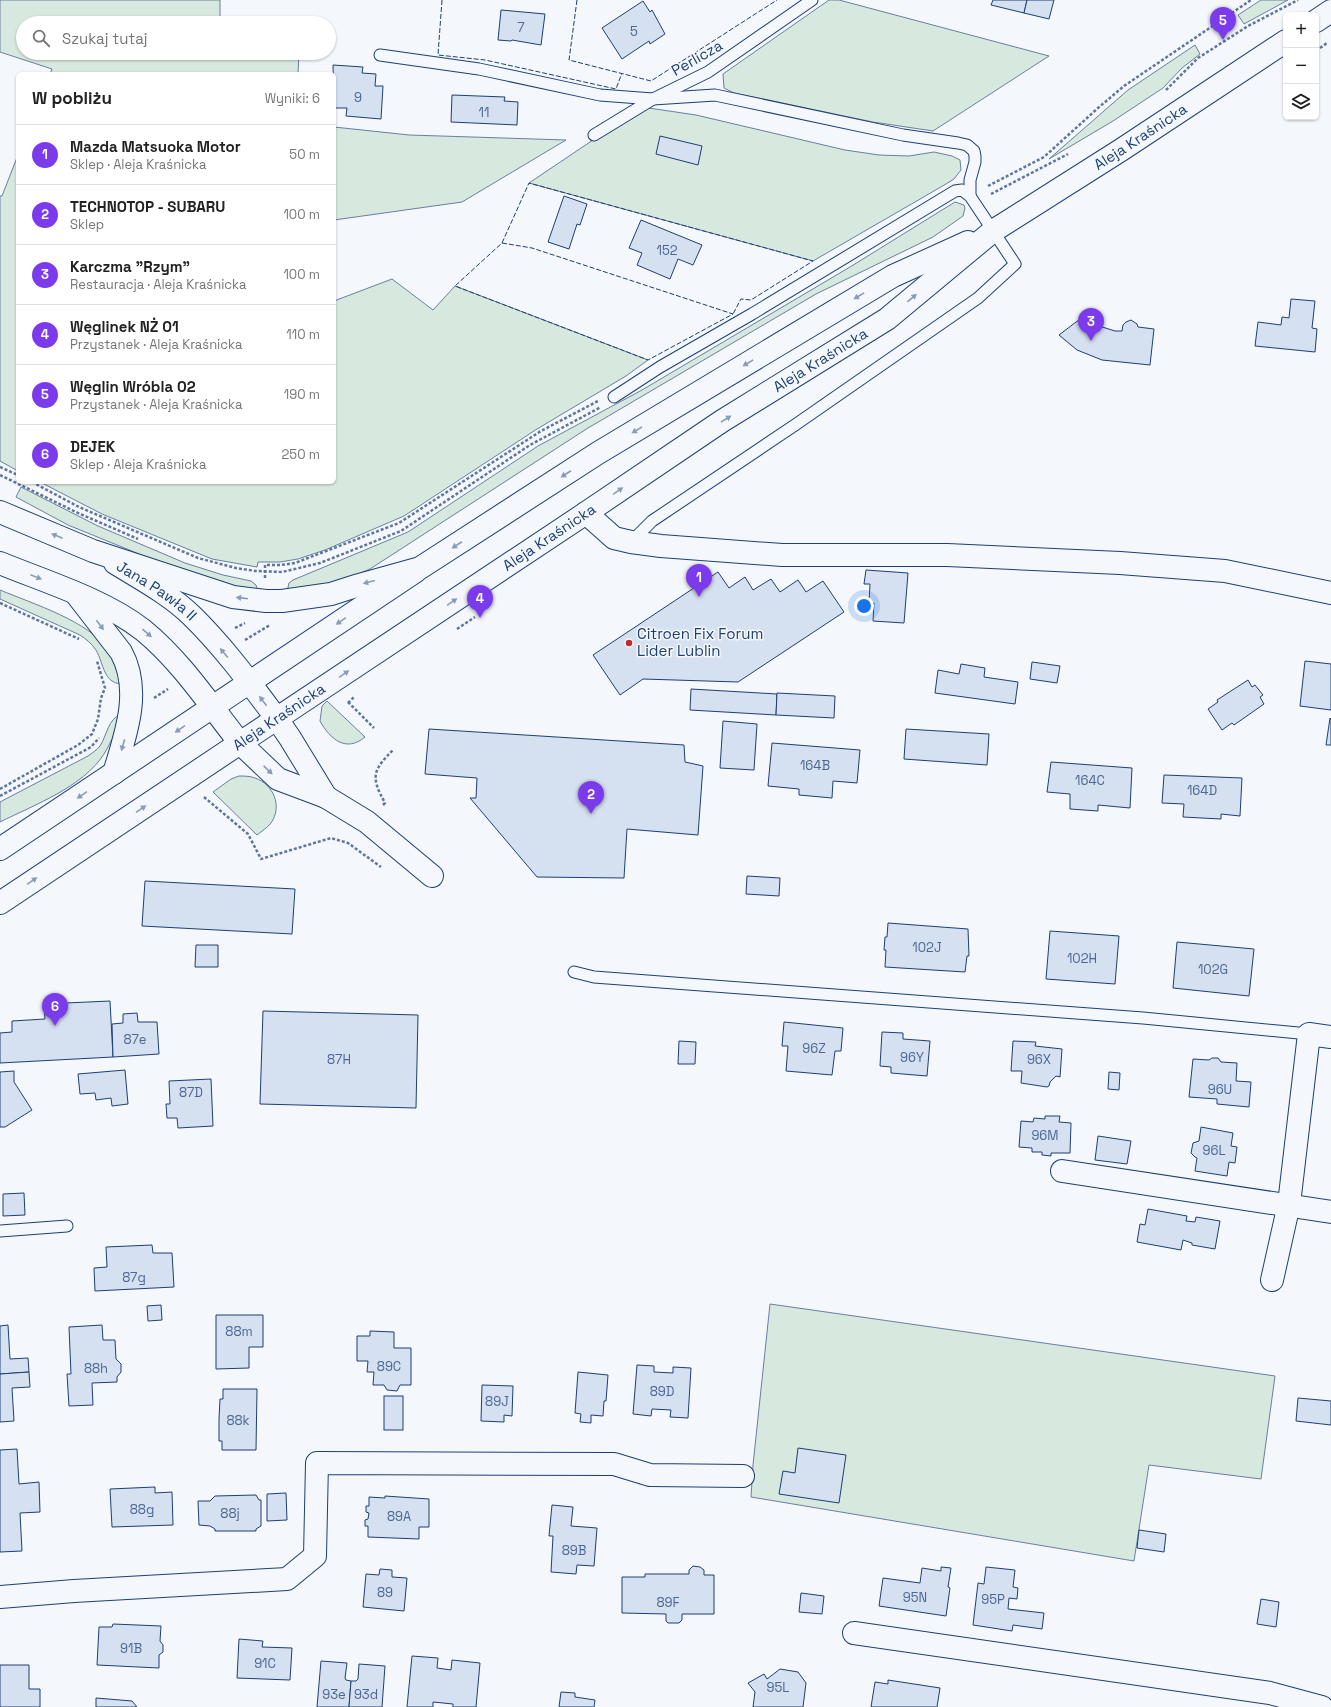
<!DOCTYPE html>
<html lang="pl">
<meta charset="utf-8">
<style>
:root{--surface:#fff;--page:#f6f6f6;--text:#222;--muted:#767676;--line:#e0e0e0;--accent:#7c3aed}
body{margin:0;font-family:"Space Grotesk",sans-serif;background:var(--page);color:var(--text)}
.controls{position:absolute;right:12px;top:12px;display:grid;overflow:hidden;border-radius:6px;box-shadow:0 1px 3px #0004}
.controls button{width:36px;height:36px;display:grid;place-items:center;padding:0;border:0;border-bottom:1px solid var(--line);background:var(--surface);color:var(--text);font:20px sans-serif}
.you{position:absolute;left:864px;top:606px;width:14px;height:14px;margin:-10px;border:3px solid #fff;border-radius:50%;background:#1a73e8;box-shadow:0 0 0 6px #1a73e833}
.badge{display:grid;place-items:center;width:26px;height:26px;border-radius:50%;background:var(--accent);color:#fff;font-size:13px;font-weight:700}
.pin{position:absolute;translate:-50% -33px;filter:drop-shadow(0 1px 2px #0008)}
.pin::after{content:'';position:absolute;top:21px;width:14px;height:12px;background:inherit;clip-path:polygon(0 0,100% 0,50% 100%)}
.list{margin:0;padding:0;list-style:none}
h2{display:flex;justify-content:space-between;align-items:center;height:52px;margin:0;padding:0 16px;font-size:17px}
h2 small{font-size:13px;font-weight:400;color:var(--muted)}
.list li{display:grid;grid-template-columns:26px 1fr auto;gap:12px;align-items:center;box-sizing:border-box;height:60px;padding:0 16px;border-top:1px solid var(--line)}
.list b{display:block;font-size:15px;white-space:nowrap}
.list p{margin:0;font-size:13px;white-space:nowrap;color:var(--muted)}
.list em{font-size:13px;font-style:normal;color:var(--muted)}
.icon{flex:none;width:22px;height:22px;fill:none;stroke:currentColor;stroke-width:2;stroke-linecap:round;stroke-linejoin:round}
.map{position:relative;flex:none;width:1331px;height:1707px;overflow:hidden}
.search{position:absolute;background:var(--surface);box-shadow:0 1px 3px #0004;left:16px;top:16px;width:320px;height:44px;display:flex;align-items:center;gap:10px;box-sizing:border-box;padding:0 14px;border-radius:22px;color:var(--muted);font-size:15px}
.panel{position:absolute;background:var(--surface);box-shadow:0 1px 3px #0004;left:16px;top:72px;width:320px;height:412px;border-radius:6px}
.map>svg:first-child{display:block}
.green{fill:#d7e8df;stroke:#687fa3}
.building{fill:#d5e0f0;stroke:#1d3f73}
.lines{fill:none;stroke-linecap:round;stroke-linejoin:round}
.service-casing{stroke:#1d3f73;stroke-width:13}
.minor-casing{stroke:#1d3f73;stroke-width:24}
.secondary-casing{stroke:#1d3f73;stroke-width:24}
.primary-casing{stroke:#1d3f73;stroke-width:24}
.path{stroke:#5e769c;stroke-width:2.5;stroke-dasharray:3 2;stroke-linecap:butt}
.service{stroke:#f4f7fb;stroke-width:11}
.minor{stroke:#f4f7fb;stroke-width:22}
.secondary{stroke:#f4f7fb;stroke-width:22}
.primary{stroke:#f4f7fb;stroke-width:22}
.fence{stroke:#1d3f73;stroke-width:1;stroke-dasharray:5 2;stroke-linecap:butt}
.oneway{fill:#889bb7}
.poi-dot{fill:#c62828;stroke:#f4f7fb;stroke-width:1.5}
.labels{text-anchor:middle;stroke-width:3;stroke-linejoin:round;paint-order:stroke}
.number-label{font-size:13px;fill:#4b6792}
.street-label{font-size:15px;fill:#1d3f73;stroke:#f4f7fb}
.poi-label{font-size:15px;fill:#1d3f73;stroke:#f4f7fb;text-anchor:start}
</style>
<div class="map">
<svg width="1331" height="1707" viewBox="0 0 1331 1707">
<rect width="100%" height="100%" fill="#f4f7fb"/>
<g class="green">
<path d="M0 0H220V23H23V53H299L298 74H50L52 69 0 52Z"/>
<path d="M829 0H839L1049 56 933 131 873 122 734 93 724 88 723 74Z"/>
<path d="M1261 0H1288L1244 24 1238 15Z"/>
<path d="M1195 45 1200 54 1182 68 1163 88 1113 121 1049 159 1128 90Z"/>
<path d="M642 107 696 115 845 150 879 155 909 156 934 152 952 156 960 160 961 170 954 179 946 184 813 261 529 183Z"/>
<path d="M334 127 409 135 566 140 462 202 334 220Z"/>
<path d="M18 155V471L0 461V196H2Z"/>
<path d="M955 202 964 205 965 208 963 216 933 237 816 294 588 428 370 569 337 583 287 592 289 583 293 580 408 532 538 446 642 390 850 267Z"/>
<path d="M392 279 433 310 455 286 648 360 626 376 537 429 404 516 325 550 298 559 280 562H258L257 567 212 559 102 514 40 482H334V301Z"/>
<path d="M21 487 98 526 185 563 223 575 251 581 256 585 258 592 239 590 149 558 68 525 16 497Z"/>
<path d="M0 590C31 603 91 622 108 650 115 660 118 673 122 684 103 683 104 664 96 650 92 644 86 639 80 635L0 599Z"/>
<path d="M327 701 365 737C346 753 330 739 320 721L322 706Z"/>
<path d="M121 714C117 728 112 741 104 754 83 787 34 805 0 822V802L88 756C92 753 97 750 100 746 107 735 108 719 121 714Z"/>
<path d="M239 776C244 776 250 776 255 778 273 784 283 806 271 823 267 828 262 831 257 835L213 792 231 779Z"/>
<path d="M770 1304 1275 1376 1261 1479 1149 1465 1134 1561 751 1497 753 1465Z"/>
</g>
<g class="building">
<path d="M993 0H1027L1024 13 991 5Z"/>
<path d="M1027 0H1054L1049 19 1024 13Z"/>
<path d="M643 1 650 12 652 10 665 34 650 44 649 41 622 59 602 28Z"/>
<path d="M501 10 545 14 541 45 512 40 511 41 498 40Z"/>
<path d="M333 65 363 67 362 73 376 74 375 86H383L381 119 346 116 347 108H334Z"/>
<path d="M452 95 505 97 504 101 518 102 517 125 451 122Z"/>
<path d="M660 136 702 146 698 165 656 154Z"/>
<path d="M564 196 587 204 580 225 577 224 569 249 548 242Z"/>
<path d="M641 220 702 245 693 265 678 259 670 279 637 265 642 253 629 248Z"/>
<path d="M1291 299 1315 301 1312 328 1317 329 1315 352 1255 346 1258 322 1281 325 1282 317 1289 318Z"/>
<path d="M1084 316 1096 325 1115 331H1122L1123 325 1126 322 1131 320 1137 324 1138 327 1154 329 1150 365 1102 360 1077 350 1059 335Z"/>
<path d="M866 570 908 573 904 623 873 621 874 603H869L870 584H864Z"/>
<path d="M718 572 729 588 745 577 753 590 771 579 780 592 798 580 806 592 823 581 844 612 738 682 643 679 620 695 593 655Z"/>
<path d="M1305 661 1331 664V710L1300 706Z"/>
<path d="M1032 662 1060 666 1057 683 1030 679Z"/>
<path d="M961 664 985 668 984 677 1018 682 1015 704 935 693 938 670 959 674Z"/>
<path d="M1248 680 1252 687 1255 685 1263 695 1260 697 1264 704 1234 725 1232 723 1222 730 1208 709 1218 702 1217 700Z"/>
<path d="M691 689 777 694 776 715 690 710Z"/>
<path d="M777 693 835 696 834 718 776 715Z"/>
<path d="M1330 718 1331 719V745H1326Z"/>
<path d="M723 721 757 724 754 770 720 768Z"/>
<path d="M429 729 684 745 685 762 703 766 698 835 627 829 624 878 537 877 470 798H476L477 778 425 774Z"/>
<path d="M906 729 989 734 987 765 904 759Z"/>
<path d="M772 743 860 750 857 783 833 781 832 798 799 795V789L768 786Z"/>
<path d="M1051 762 1132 768 1130 808 1098 805V811L1070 809V794L1047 792Z"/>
<path d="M1164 775 1242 778 1240 816 1221 814V819L1183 817 1184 804 1162 803Z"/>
<path d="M747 876 780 878 779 896 746 894Z"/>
<path d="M145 881 295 889 292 934 142 926Z"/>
<path d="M888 923 968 929 969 956H967L965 972 885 967 886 950H884L885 937H887Z"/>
<path d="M1050 931 1119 936 1115 984 1046 979Z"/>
<path d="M1177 942 1254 949 1249 996 1173 988Z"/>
<path d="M196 945H218V967H195Z"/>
<path d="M110 1001 113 1057 0 1063V1033L12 1032V1021L45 1019 44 1004Z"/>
<path d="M263 1011 418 1015 416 1108 260 1104Z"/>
<path d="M137 1013 138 1022H157L159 1054 113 1057 112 1024 123 1023V1014Z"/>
<path d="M784 1022 843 1028 841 1051H835L832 1075 786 1071 788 1046H782Z"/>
<path d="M882 1032 903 1033V1039L930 1041 927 1076 891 1073V1067L880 1066Z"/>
<path d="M679 1041 696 1042 695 1064H678Z"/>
<path d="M1013 1041 1036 1042 1035 1046 1062 1049 1060 1077 1056 1076 1050 1082 1049 1086 1047 1087 1021 1083 1022 1071H1011Z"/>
<path d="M1212 1058H1218L1221 1062 1237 1063 1236 1081 1251 1082 1249 1107 1217 1104V1099L1189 1097 1193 1059 1209 1060Z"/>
<path d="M125 1070 128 1104 112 1106 111 1098 96 1100 95 1093 80 1094 78 1074Z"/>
<path d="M14 1071V1082L32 1110 5 1127H0V1072Z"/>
<path d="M1109 1072 1120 1073 1119 1090 1108 1089Z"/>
<path d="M211 1079 213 1126 178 1128 177 1118H167L166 1104H170L169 1081Z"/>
<path d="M1045 1116H1060L1059 1122 1071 1123 1070 1153H1051V1156L1042 1155V1152H1032V1148L1019 1147 1021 1121 1033 1122 1034 1118 1045 1119Z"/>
<path d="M1201 1127 1233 1133 1231 1146 1237 1147 1235 1163 1229 1162 1227 1176 1195 1171 1197 1158 1195 1157 1191 1153 1193 1143 1199 1141Z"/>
<path d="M1098 1136 1131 1141 1127 1164 1095 1160Z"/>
<path d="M24 1193 25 1215 3 1216V1194Z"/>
<path d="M1148 1209 1187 1216 1186 1221 1195 1222 1196 1217 1220 1221 1215 1249 1192 1245V1243L1183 1240 1181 1250 1137 1242 1140 1224 1145 1225Z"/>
<path d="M152 1245 153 1253H172L174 1287 95 1291 94 1268 107 1267 106 1247Z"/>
<path d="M161 1305 162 1320 148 1321 147 1306Z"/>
<path d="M216 1315H263V1347H249V1368L216 1369Z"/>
<path d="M8 1325 10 1359 28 1358 29 1372 0 1374V1326Z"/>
<path d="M102 1325 103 1340H115L116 1359 121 1364V1372L117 1377V1382L92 1383 93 1405 69 1406 67 1374H71L69 1327Z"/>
<path d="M370 1331 394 1332V1348H411V1385H400L397 1391 387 1390 384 1385H373L374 1372H367L368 1361H357V1336H370Z"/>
<path d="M637 1365 654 1366V1372L673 1373V1367L691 1368 688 1418 670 1417 671 1410 652 1409 651 1416 633 1414Z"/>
<path d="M29 1372 30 1387 12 1388 14 1421 0 1422V1374Z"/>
<path d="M578 1372 608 1375 606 1401H604L603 1416 591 1415V1423L580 1422 581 1414 575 1413Z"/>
<path d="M482 1385 513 1386 512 1416 504 1415V1422L481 1421Z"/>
<path d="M223 1389H257L256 1450H222V1441H219V1419L220 1399H223Z"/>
<rect x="384" y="1396" width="19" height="34"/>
<path d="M1298 1398 1331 1401V1425L1296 1421Z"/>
<path d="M798 1448 846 1455 839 1503 779 1494 783 1471 795 1473Z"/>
<path d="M17 1449 19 1484 39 1482 40 1512 20 1513 22 1551 0 1552V1450Z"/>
<path d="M155 1487V1493L172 1492 173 1525 112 1527 110 1489Z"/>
<path d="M286 1493 287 1520 267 1521V1494Z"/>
<path d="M256 1495 259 1500H261V1526L256 1529V1531H215V1529L210 1526 199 1525 198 1501H210L215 1496Z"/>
<path d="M385 1496 429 1499V1527H419V1539L368 1537V1526H365V1520L368 1519 369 1513 366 1512V1506H369V1497L385 1498Z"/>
<path d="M552 1505 573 1507 571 1526 597 1528 594 1566 577 1565 576 1574 551 1572 553 1536H549Z"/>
<path d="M1139 1530 1166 1534 1164 1552 1137 1548Z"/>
<path d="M693 1566 700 1567 704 1570V1575H714V1614H682V1620L679 1623H668L666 1621V1614L622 1613V1577H645V1574H689V1570Z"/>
<path d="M941 1567 951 1568 948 1587 950 1588 946 1616 879 1606 883 1578 920 1583 922 1568 941 1571Z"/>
<path d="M986 1567 1015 1570 1013 1587 1018 1588 1017 1599 1009 1598 1008 1609 1044 1613 1042 1629 1013 1625 1012 1631 973 1625 978 1583 984 1584Z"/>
<path d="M380 1569 392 1570V1577L407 1578 404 1611 363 1607 366 1574 379 1575Z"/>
<path d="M801 1593 824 1596 822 1614 799 1612Z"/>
<path d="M1261 1599 1279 1602 1276 1627 1257 1624Z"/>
<path d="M113 1624 161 1626 160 1641 163 1645V1652L159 1655V1668L97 1665 99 1627H112Z"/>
<path d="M239 1639 263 1641 262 1647 292 1648 290 1680 237 1678Z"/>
<path d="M412 1656 438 1658 437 1668 451 1670 452 1660 480 1663 476 1707H453V1704L433 1702V1707H407Z"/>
<path d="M321 1661 347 1663 345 1678 346 1680 351 1681 349 1707H317Z"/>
<path d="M359 1664 385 1666 382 1707H349L351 1681H356L358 1679Z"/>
<path d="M0 1665H29V1689H40V1707H0Z"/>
<path d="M780 1669 798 1672 806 1683 803 1707H753L755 1692 748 1683 764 1674 767 1679Z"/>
<path d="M888 1680 940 1688 937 1707H871L875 1682 888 1684Z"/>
<path d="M561 1692 575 1693V1697L595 1700 594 1707H559Z"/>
<path d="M96 1698 132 1701 137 1707H96Z"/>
</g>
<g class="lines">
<g class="service-casing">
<g id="service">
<path d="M380 55 479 69 600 95 653 99 715 95 903 135 958 143 967 145 974 151 975 156V162L970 180V196"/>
<path d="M594 135 653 99 708 72 812 0"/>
<path d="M614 397 660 367 752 314 955 191 962 190 970 196 1015 264 978 298 795 425 652 521 631 542"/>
<path d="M574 972 594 977 1143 1018 1309 1034"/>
<path d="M0 1231 67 1226"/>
</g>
</g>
<g class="minor-casing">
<g id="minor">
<path d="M586 513 614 538 631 542 661 546 782 555H947L1120 563 1225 571 1331 593"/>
<path d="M277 719 290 738 326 797"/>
<path d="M240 743 278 779 326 797 367 822 432 876"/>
<path d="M1062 1171 1331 1212"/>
<path d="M1272 1280 1289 1204 1309 1034 1331 1037"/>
<path d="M0 1597 74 1591 287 1579 315 1556 317 1463 614 1464 650 1475 743 1476"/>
<path d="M854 1633 1270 1693 1322 1707"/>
</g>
</g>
<g class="secondary-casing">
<g id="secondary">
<path id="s1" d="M115 563C141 579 169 594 191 615 223 646 250 683 277 719"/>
<path d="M76 594 121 652C142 690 126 734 114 773"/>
<path d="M0 849 416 571"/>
<path d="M0 903 240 743"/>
</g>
</g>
<g class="primary-casing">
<g id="primary">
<path d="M1316 21 1331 11"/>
<path d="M0 512 93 551 233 597 266 601H282L331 594 359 585 420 568 598 453 893 276 968 242"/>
<path id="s2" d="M0 563C46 582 103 599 143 630 181 661 209 704 240 743L586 513 722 421 887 319 993 231 1121 150 1286 41"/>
</g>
</g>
<g class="path">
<path d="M1316 51 1327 43"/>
<path d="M1166 90 1198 58 1248 26 1298 0"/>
<path d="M988 186 1044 157 1098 108 1124 86 1251 0"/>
<path d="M991 194 1068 154"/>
<path d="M0 467 18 475"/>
<path d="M0 475 78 513 138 539"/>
<path d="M32 482 79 507 198 558 236 568 256 571 282 572 320 563 401 531 530 445 601 407"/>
<path d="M265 578V565H281L295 563 399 523 541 431 598 401"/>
<path d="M0 603 79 639"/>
<path d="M235 628 245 623"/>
<path d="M457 629 475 617"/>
<path d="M245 640 270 625"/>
<path d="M154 698 168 689"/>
<path d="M348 702 374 728"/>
<path d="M348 703 355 696"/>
<path d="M0 789 78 745 92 734 98 719 101 698 105 688 97 661"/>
<path d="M0 796 91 747 99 738"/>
<path d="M204 797 248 834 261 859 331 838 348 843 381 867"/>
<path d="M383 805 385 803C370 776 373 770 394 749"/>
</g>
<use href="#service" class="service"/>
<use href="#minor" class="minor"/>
<use href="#secondary" class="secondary"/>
<use href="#primary" class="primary"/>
<g class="fence">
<path d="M442 0 438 55 485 60 616 89 622 73"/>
<path d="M577 0 569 60 651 81 777 0"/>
<path d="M502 243 532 248 733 314 648 360 455 286Z"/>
<path d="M502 243 529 183 813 261 751 300 741 299 733 314"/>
</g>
</g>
<defs><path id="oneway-solid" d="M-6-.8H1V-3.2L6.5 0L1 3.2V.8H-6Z"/></defs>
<g class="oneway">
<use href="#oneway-solid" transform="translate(859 296) rotate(149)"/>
<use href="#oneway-solid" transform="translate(912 298) rotate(-40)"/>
<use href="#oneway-solid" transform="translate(748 363) rotate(149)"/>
<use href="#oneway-solid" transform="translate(726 419) rotate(-32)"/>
<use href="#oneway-solid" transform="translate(637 430) rotate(149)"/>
<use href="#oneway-solid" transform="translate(566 474) rotate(147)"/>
<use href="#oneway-solid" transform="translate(618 491) rotate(-34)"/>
<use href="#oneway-solid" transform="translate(57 536) rotate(-157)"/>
<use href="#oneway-solid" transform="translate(457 545) rotate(147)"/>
<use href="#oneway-solid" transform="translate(36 577) rotate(22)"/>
<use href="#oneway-solid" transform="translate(369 582) rotate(165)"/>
<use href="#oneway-solid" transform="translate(242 598) rotate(-173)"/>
<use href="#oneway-solid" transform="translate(452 602) rotate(-34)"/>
<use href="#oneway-solid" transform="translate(341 621) rotate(146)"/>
<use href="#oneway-solid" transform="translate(100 625) rotate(53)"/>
<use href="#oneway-solid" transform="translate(147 633) rotate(40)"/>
<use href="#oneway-solid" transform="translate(224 653) rotate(-130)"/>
<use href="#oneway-solid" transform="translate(344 674) rotate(-34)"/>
<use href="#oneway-solid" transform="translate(263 701) rotate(-127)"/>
<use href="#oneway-solid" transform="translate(180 729) rotate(146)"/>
<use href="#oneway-solid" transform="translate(123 745) rotate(106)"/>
<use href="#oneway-solid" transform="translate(268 770) rotate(43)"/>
<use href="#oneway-solid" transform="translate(82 795) rotate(146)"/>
<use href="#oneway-solid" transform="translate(141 809) rotate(-34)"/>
<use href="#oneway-solid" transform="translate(32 881) rotate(-34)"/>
</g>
<circle class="poi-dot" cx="629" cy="643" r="4"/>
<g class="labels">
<g class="number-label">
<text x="521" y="32">7</text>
<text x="634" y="36">5</text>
<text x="358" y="102">9</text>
<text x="484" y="117">11</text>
<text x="667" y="255">152</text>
<text x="815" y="770">164B</text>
<text x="1090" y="785">164C</text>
<text x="1202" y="795">164D</text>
<text x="927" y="952">102J</text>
<text x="1082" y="963">102H</text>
<text x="1213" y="974">102G</text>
<text x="135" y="1044">87e</text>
<text x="814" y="1053">96Z</text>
<text x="912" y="1062">96Y</text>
<text x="339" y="1064">87H</text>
<text x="1039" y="1064">96X</text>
<text x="1220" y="1094">96U</text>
<text x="191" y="1097">87D</text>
<text x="1045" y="1140">96M</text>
<text x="1214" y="1155">96L</text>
<text x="134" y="1282">87g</text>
<text x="239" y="1336">88m</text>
<text x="389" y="1371">89C</text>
<text x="96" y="1373">88h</text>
<text x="662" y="1396">89D</text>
<text x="497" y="1406">89J</text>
<text x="238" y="1425">88k</text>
<text x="142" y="1514">88g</text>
<text x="230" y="1518">88j</text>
<text x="399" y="1521">89A</text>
<text x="574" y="1555">89B</text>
<text x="385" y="1597">89</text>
<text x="915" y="1602">95N</text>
<text x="993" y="1604">95P</text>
<text x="668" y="1607">89F</text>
<text x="131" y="1653">91B</text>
<text x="265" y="1668">91C</text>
<text x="778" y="1692">95L</text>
<text x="334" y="1699">93e</text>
<text x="366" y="1699">93d</text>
</g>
<g class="street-label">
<text transform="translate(697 58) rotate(-30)" y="5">Perlicza</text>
<text dy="5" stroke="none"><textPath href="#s2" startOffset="1394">Aleja Kraśnicka</textPath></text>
<text dy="5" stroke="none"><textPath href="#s2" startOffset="1003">Aleja Kraśnicka</textPath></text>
<text dy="5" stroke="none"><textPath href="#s2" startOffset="679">Aleja Kraśnicka</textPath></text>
<text dy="5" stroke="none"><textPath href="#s1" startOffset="50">Jana Pawła II</textPath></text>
<text transform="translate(279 717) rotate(-34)" y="5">Aleja Kraśnicka</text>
</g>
<g class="poi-label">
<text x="637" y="639">Citroen Fix Forum<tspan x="637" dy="17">Lider Lublin</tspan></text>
</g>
</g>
</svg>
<div class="controls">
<button>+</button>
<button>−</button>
<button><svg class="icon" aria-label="layers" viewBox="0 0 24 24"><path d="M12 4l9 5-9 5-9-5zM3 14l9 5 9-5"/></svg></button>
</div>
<div class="you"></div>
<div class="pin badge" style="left:699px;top:597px">1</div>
<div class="pin badge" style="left:591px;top:814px">2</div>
<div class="pin badge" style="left:1091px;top:341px">3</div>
<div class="pin badge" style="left:480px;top:618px">4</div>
<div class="pin badge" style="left:1223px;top:40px">5</div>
<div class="pin badge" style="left:55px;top:1026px">6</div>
<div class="search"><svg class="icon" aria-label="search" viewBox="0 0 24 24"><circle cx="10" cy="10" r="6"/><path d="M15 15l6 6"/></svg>Szukaj tutaj</div>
<section class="panel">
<h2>W pobliżu<small>Wyniki: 6</small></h2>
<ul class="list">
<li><span class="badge">1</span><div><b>Mazda Matsuoka Motor</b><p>Sklep · Aleja Kraśnicka</p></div><em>50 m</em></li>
<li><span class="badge">2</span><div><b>TECHNOTOP - SUBARU</b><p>Sklep</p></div><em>100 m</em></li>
<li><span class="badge">3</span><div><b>Karczma &quot;Rzym&quot;</b><p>Restauracja · Aleja Kraśnicka</p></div><em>100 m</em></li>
<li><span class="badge">4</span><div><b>Węglinek NŻ 01</b><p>Przystanek · Aleja Kraśnicka</p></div><em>110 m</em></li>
<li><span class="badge">5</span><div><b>Węglin Wróbla 02</b><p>Przystanek · Aleja Kraśnicka</p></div><em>190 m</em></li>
<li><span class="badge">6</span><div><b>DEJEK</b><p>Sklep · Aleja Kraśnicka</p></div><em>250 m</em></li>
</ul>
</section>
</div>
